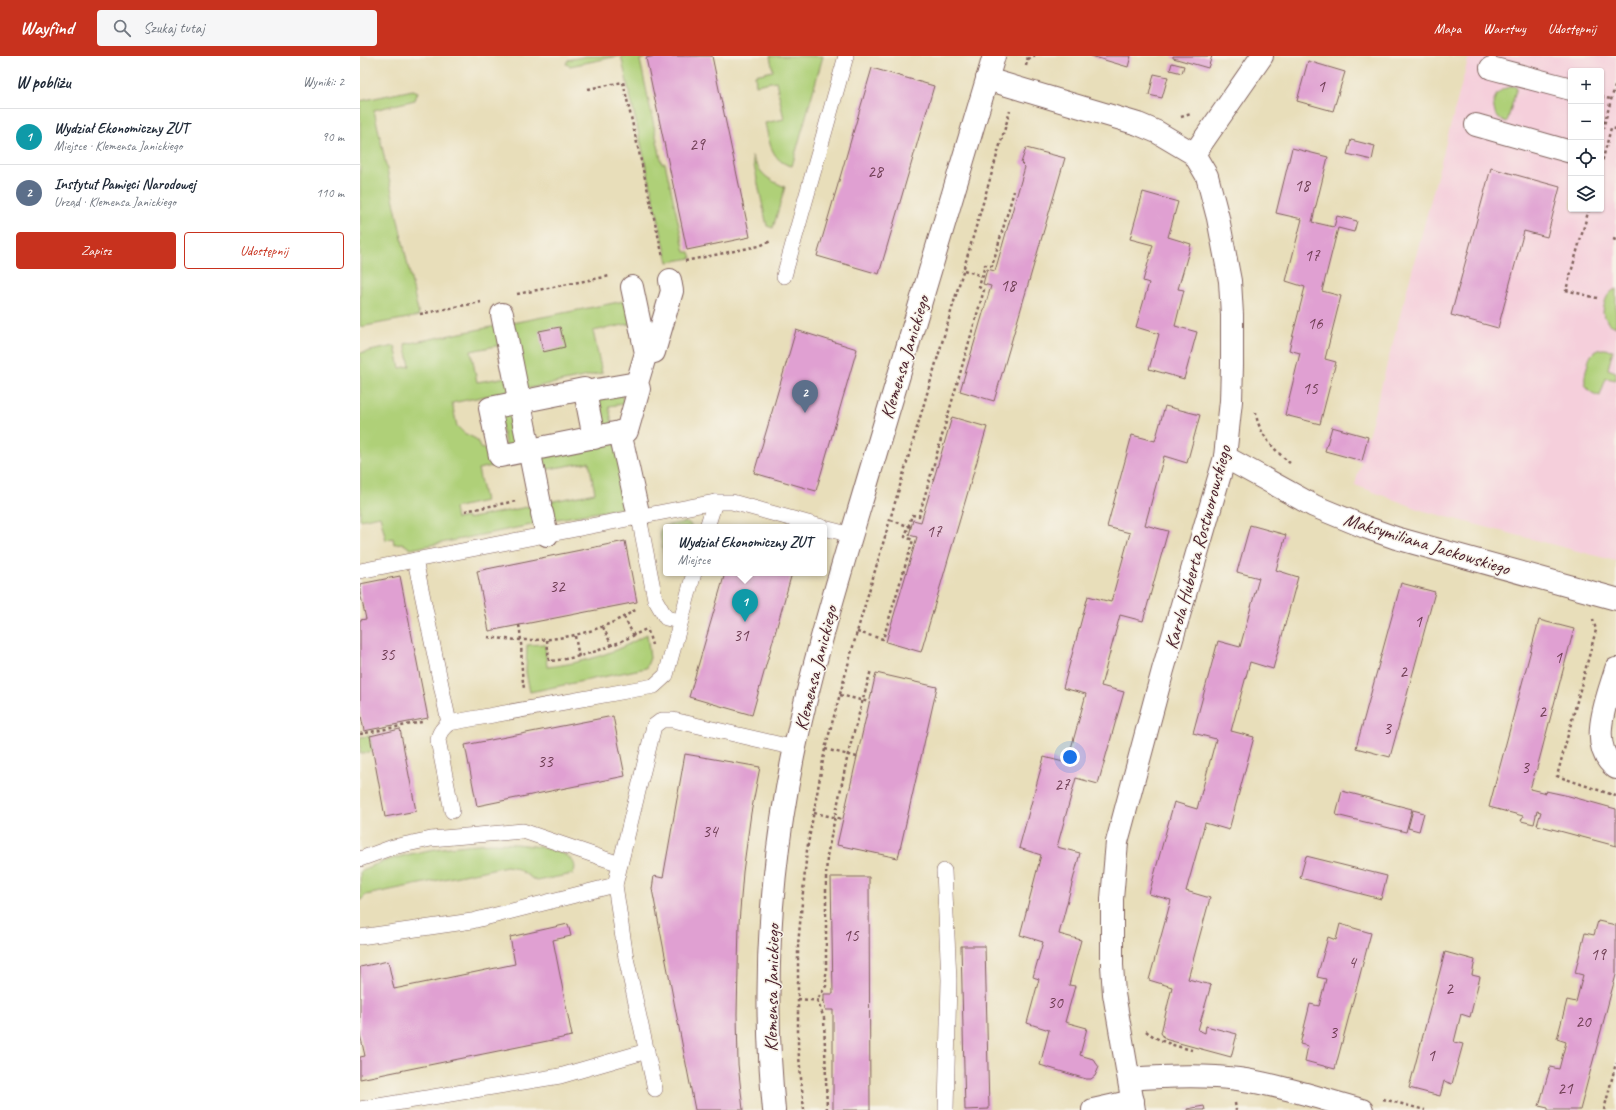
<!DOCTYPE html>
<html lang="pl">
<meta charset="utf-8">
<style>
:root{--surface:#fff;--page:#f6f6f7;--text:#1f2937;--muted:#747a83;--line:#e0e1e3;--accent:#c8321e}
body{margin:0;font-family:Caveat,sans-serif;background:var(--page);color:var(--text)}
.controls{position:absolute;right:12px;top:12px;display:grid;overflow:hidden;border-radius:4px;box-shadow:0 1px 3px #0004}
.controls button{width:36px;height:36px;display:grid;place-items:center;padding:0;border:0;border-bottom:1px solid var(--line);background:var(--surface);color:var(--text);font:20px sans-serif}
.you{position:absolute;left:710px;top:701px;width:14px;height:14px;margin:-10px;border:3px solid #fff;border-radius:50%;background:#1a73e8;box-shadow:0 0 0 6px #1a73e833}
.badge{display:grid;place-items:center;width:26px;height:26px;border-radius:50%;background:var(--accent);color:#fff;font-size:13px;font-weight:700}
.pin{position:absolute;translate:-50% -33px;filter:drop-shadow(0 1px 2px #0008)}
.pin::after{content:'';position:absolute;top:21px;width:14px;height:12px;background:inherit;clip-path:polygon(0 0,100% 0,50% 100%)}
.popup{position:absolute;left:303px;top:468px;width:164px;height:52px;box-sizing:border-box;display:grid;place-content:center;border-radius:4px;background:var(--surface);filter:drop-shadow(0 1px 3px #0005);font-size:13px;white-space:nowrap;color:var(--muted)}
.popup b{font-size:15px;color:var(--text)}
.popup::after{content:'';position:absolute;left:50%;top:100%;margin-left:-8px;border:8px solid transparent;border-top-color:var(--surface)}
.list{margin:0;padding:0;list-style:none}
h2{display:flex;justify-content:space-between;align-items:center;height:52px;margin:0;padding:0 16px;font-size:17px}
h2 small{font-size:13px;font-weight:400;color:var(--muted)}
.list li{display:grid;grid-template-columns:26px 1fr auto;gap:12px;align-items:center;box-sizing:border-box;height:56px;padding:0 16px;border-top:1px solid var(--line)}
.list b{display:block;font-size:15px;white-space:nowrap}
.list p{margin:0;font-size:13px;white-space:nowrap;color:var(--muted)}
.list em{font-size:13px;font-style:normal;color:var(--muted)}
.actions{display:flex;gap:8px;padding:12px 16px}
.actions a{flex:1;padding:9px 0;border:1px solid var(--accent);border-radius:4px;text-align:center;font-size:14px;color:var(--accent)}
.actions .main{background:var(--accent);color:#fff}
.icon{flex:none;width:22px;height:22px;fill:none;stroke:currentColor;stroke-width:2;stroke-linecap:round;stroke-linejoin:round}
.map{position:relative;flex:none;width:1256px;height:1054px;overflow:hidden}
header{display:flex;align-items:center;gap:24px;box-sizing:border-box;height:56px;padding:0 20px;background:var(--accent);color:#fff}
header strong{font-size:19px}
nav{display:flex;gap:22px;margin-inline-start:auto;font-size:14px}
.search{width:280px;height:36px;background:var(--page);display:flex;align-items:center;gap:10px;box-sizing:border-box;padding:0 14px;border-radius:4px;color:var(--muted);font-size:15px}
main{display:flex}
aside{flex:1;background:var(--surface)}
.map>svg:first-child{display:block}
.built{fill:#f5cfdb;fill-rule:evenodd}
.green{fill:#afd078;stroke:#7c7852}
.building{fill:#e0a0d2}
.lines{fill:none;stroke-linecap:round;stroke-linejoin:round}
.lane-casing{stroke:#81625d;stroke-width:16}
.street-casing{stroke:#81625d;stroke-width:24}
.path{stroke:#81625d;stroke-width:2.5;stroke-dasharray:3 3;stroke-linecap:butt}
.lane{stroke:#fff;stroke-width:15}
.street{stroke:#fff;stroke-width:22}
.labels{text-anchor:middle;stroke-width:3;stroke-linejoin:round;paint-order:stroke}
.number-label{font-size:17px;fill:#703f55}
.street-label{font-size:19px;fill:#4a1f2b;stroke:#f7f3e8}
</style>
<header>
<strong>Wayfind</strong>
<div class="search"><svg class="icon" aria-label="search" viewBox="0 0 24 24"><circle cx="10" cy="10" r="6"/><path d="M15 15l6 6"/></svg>Szukaj tutaj</div>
<nav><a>Mapa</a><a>Warstwy</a><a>Udostępnij</a></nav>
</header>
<main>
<aside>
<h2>W pobliżu<small>Wyniki: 2</small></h2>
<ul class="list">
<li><span class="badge" style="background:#0f9aa8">1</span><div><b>Wydział Ekonomiczny ZUT</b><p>Miejsce · Klemensa Janickiego</p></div><em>90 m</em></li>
<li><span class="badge" style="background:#5c6f8a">2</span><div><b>Instytut Pamięci Narodowej</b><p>Urząd · Klemensa Janickiego</p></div><em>110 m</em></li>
</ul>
<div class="actions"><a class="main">Zapisz</a><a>Udostępnij</a></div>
</aside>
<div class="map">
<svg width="1256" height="1054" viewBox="0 0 1256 1054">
<rect width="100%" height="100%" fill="#f7f3e8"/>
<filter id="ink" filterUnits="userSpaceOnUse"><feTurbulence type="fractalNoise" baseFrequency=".025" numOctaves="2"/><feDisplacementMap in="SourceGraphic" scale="8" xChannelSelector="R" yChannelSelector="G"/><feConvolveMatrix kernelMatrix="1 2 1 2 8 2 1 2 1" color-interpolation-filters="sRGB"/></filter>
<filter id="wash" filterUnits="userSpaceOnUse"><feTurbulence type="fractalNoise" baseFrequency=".012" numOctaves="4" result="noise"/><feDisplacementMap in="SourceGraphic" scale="16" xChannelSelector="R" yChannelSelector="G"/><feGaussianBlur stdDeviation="0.9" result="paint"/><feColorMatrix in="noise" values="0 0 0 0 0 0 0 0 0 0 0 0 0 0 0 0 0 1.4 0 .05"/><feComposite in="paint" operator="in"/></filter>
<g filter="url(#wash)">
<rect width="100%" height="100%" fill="#e8deba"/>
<path class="built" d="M1109 0H1256V505L1064 455 995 429ZM1211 15H1241V153H1211Z"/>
<g class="green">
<path d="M226 0H259L210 10 206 8 208 4Z"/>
<path d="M261 0H284L285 2 280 4 302 108 305 107 325 196H330L332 202 308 206Z"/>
<path d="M410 0H463L432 110C411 106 409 84 405 67L424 63 416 25 396 29 395 19 413 15Z"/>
<path d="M1154 30 1157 31 1147 66 1142 64 1136 59C1129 43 1138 32 1154 30Z"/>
<path d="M53 34 58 36 55 44 14 54 59 260 0 271V45Z"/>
<path d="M392 100C401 119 407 123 425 131L413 172 407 170Z"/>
<path d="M1256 233V271L1248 267 1243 257C1244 247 1246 237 1256 233Z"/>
<path d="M269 244 274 267 233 275 242 317 166 333 152 267Z"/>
<path d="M136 270 141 289 111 295 117 326 147 321 150 335 92 347 97 370 104 377 116 383 121 392 129 395 132 410 118 413 125 445 94 452 96 463 106 461 107 463 172 450 176 468 51 493 42 487 34 488 33 482 26 484 20 460 0 464V297L35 290 40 312 50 310 45 288Z"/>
<path d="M1244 293 1253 294 1248 313 1256 316V324L1246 322 1240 340C1225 336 1222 326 1227 312 1228 307 1229 301 1233 297 1236 294 1240 293 1244 293Z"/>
<path d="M261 336 264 348 249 350 253 373 241 376 234 342Z"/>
<path d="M154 353 161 389 146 392 139 356Z"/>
<path d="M255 386 268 451 192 464 188 446 235 437 229 406 183 414 180 401Z"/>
<path d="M325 466 329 467 332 471H306V516L300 475 304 470Z"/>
<path d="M287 578 290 602 286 612 170 636 166 616 167 589 185 588 187 611C223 607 256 597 287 578Z"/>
<path d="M10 680 13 695 0 698V681Z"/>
<path d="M132 787C147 787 228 790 213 818L176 825 156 812 147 810 6 839 0 845V815C41 796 88 790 132 787Z"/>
</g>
<g id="blocks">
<g class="building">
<path d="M295 0H352L390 181 327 194 286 2Z"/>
<path d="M731 0H771L768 11Z"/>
<path d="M813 0H852L848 12 813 2Z"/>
<path d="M948 5 985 16 973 55 937 45Z"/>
<path d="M812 7 824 10 822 17 810 14Z"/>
<path d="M512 12 574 30 519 218 457 200Z"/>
<path d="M794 18 808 21 802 42 789 39Z"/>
<path d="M991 84 1015 90 1012 104 987 98Z"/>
<path d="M666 92 705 102 634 345 600 335 631 230 623 228 627 213 635 215 665 111 661 107Z"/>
<path d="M932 92 968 101 952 166 974 171 977 160 997 165 994 176 978 172 962 235 981 240 965 303 976 306 960 368 925 359 940 297 929 294 945 231 926 225 942 163 916 157Z"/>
<path d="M1131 112 1200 131 1187 181 1164 175 1138 272 1091 259Z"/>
<path d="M783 136 818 146 808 181 831 188 818 233 824 234 815 270 837 276 824 323 789 313 799 278 776 271 789 227 783 225 793 189 770 183Z"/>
<path d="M200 271 205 291 183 296 179 275Z"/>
<path d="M436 274 497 293 456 435 394 417Z"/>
<path d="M805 350 840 359 827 407 804 400 785 469 808 475 783 565 760 559 741 630 764 636 738 728 716 722 697 791 720 797 699 878 721 884 709 929 715 930 705 966 727 972 720 999 733 1003 739 1011 735 1020 731 1023H726L680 1009 689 974 667 967 679 923 673 921 683 886 660 879 681 799 659 792 684 701 707 707 726 638 703 632 728 540 751 546 770 477 747 471 772 379 795 385Z"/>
<path d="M592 361 627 371 561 596 526 586 557 481 549 479 553 464 561 466Z"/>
<path d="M972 371 1008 381 1002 405 965 395Z"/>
<path d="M890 469 926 479 916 514 938 521 913 613 890 606 871 675 894 681 869 774 845 767 826 835 850 842 828 923 851 929 838 974 845 977 846 970 877 978 871 1001 808 984 805 983 801 977 812 931 789 924 811 844 789 838 814 746 837 753 856 683 833 677 858 585 880 591 899 522 877 516Z"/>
<path d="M265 485 277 546 129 575 117 515Z"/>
<path d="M365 517H432L392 659 329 641Z"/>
<path d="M40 520 68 662 4 675 0 655V564L6 563 0 536V528Z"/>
<path d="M1041 527 1075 536 1030 701 996 692Z"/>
<path d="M1179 564 1214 573 1176 716H1175L1170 733 1186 737V735L1209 740 1256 753V790L1177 769 1181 756 1177 755 1174 768 1161 765 1163 760 1129 751Z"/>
<path d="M516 617 577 631 538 802 477 789Z"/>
<path d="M253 660 265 720 117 750 105 689Z"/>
<path d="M40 673 56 755 25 761 10 680Z"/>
<path d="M325 698 400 711 391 757 383 816 379 867 377 958 378 1008 383 1054H335L292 833 294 820 303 822Z"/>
<path d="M982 735 1052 753 1046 776 976 759Z"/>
<path d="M1053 754 1064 757 1059 775 1048 772Z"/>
<path d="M946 800 1027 820 1021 843 940 822Z"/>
<path d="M471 821H509L510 1054H473V954H465L464 945V938H473Z"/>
<path d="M1238 865 1256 869V919L1250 941 1220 1054H1188V1052L1179 1050 1190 1011 1199 1013 1206 986 1197 983 1207 944 1216 946 1223 919 1215 917 1225 877 1234 879Z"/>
<path d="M208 868 211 880 193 884 212 980 0 1023V1001L5 1000 0 978V911L28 905 34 933 155 908 150 881Z"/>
<path d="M980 868 1011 877 975 1013 945 1005 948 990 940 988 950 948 959 950 966 923 957 921 968 881 976 884Z"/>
<path d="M601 890H625L629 1053 605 1054Z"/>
<path d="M1085 896 1115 904 1112 919 1120 921 1110 961 1101 958 1094 986 1103 988 1092 1028 1084 1025 1080 1040 1049 1032Z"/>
<path d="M844 1050 845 1054H827V1053Z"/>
</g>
</g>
</g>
<g filter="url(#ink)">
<use href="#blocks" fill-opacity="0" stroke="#81625d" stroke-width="1"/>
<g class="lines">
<g class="lane-casing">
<g id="lane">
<path d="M424 220 486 0"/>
<path d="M279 461 295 543 306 562 319 565"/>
<path d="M347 471 355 446"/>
<path d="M464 472 492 479"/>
<path d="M0 515 55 504"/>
<path d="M89 667 55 504 355 446H372L462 471"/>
<path d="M92 755 78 684C79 676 83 672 89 667L294 630 306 619 334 517"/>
<path d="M0 803 33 791 71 783 163 775 260 808"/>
<path d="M584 815 589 924 586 1054"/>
<path d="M0 881 112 865 255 829"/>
<path d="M295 1033 266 902 255 829 294 670 302 664H313L435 692"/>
<path d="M0 1053 200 1020 287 995"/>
</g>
</g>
<g class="street-casing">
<g id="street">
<path d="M1131 12 1211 33"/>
<path d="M627 23 778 68 797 76 834 98 847 120 858 162 870 225 872 259V309L871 345 865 401 803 614 757 786 752 843V909L754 938 774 1054"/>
<path d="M1116 69 1211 96"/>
<path d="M834 98 902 0"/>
<path d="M142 258 180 448"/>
<path d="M286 297 294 296 312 235 310 224"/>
<path d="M277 327 225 336 224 333 130 352 140 400 260 376 279 461"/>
<path d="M225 336 234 382"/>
<path d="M260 376 267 375 279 333 277 327 286 297 272 231"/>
<path d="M865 401 954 450 1005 471 1036 482 1256 543"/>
<path d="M182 457 187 479"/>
<path d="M1256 613C1248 641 1226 690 1256 712"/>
<path d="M769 1023C805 1020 842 1018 878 1023 920 1029 962 1043 1002 1054"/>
<path d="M414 1054C402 933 410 810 435 691 455 597 484 505 511 413 552 275 593 138 634 0"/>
<path d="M733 1054 773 1045"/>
</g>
</g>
<g class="path">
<path d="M668 3 675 0"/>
<path d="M666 10 668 0"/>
<path d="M228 33 263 26 303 201"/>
<path d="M1241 41 1251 43"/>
<path d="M821 61 831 58"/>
<path d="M1241 79 1256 27"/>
<path d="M1241 110 1251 72 1256 73"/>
<path d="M1229 153 1206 234 1237 242"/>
<path d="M1253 183 1256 184"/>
<path d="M325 205 399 190 411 185"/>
<path d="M604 214 625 221"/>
<path d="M157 238 250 220"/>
<path d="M60 258 121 246"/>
<path d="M896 356C897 376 915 395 930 407"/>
<path d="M105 455 156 445"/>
<path d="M531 464 551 471"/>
<path d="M264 561 274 580"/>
<path d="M1233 563 1236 574 1197 720 1256 740"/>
<path d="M159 569C163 590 160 611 164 632"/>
<path d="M243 571 252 590"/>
<path d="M288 575 292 589"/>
<path d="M497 576 523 583 553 484 545 481 552 459 559 460 624 234 619 231 625 209 632 210 654 135"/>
<path d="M215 580 219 601"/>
<path d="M128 581C182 589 231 582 277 553"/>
<path d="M187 584 189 605C225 602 256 589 288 572"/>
<path d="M480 639 509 646"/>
<path d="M0 678 62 666"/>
<path d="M465 693 497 701"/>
<path d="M454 757 483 763"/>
<path d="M438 943 464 945"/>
<path d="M786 975C799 986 816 990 832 994"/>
<path d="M1023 1043 1065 1054"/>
<path d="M875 1047 876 1054"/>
<path d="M444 1054 438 990V889L447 794 465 693 497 576 650 55"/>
<path d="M467 1054 464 962 457 944 466 930V822L467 800 488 698 511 614"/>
<path d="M1244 1054 1256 1007"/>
</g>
<use href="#lane" class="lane"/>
<use href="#street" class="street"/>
</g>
</g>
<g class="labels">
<g class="number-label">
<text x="961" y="36">1</text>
<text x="337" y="94">29</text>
<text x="515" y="121">28</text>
<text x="942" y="135">18</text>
<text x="952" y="205">17</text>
<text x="648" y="235">18</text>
<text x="955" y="273">16</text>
<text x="950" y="338">15</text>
<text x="574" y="481">17</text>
<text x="197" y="536">32</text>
<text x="1058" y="571">1</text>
<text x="381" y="585">31</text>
<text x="27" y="604">35</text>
<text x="1198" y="607">1</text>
<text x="1043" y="621">2</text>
<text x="1182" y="661">2</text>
<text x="1027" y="678">3</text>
<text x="185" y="711">33</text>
<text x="1165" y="717">3</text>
<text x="702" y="734">27</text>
<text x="350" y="781">34</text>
<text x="491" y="885">15</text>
<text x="1238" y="904">19</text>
<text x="992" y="912">4</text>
<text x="1089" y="938">2</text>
<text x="695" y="952">30</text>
<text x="1223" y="971">20</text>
<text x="973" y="982">3</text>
<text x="1071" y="1005">1</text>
<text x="1205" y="1038">21</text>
</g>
<g class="street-label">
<text transform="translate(544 301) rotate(-73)" y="7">Klemensa Janickiego</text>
<text transform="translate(1067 487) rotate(17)" y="7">Maksymiliana Jackowskiego</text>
<text transform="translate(837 491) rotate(-75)" y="7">Karola Huberta Rostworowskiego</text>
<text transform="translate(455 612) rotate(-76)" y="7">Klemensa Janickiego</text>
<text transform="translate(411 932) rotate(-89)" y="7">Klemensa Janickiego</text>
</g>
</g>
</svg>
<div class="controls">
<button>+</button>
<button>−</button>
<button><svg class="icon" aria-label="locate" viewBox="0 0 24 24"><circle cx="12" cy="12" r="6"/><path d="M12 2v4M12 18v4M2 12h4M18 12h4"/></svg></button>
<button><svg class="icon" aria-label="layers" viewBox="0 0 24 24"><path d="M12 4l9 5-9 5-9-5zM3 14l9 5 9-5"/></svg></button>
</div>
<div class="you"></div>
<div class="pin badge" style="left:385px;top:566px;background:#0f9aa8">1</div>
<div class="popup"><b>Wydział Ekonomiczny ZUT</b>Miejsce</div>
<div class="pin badge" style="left:445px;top:357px;background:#5c6f8a">2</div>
</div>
</main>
